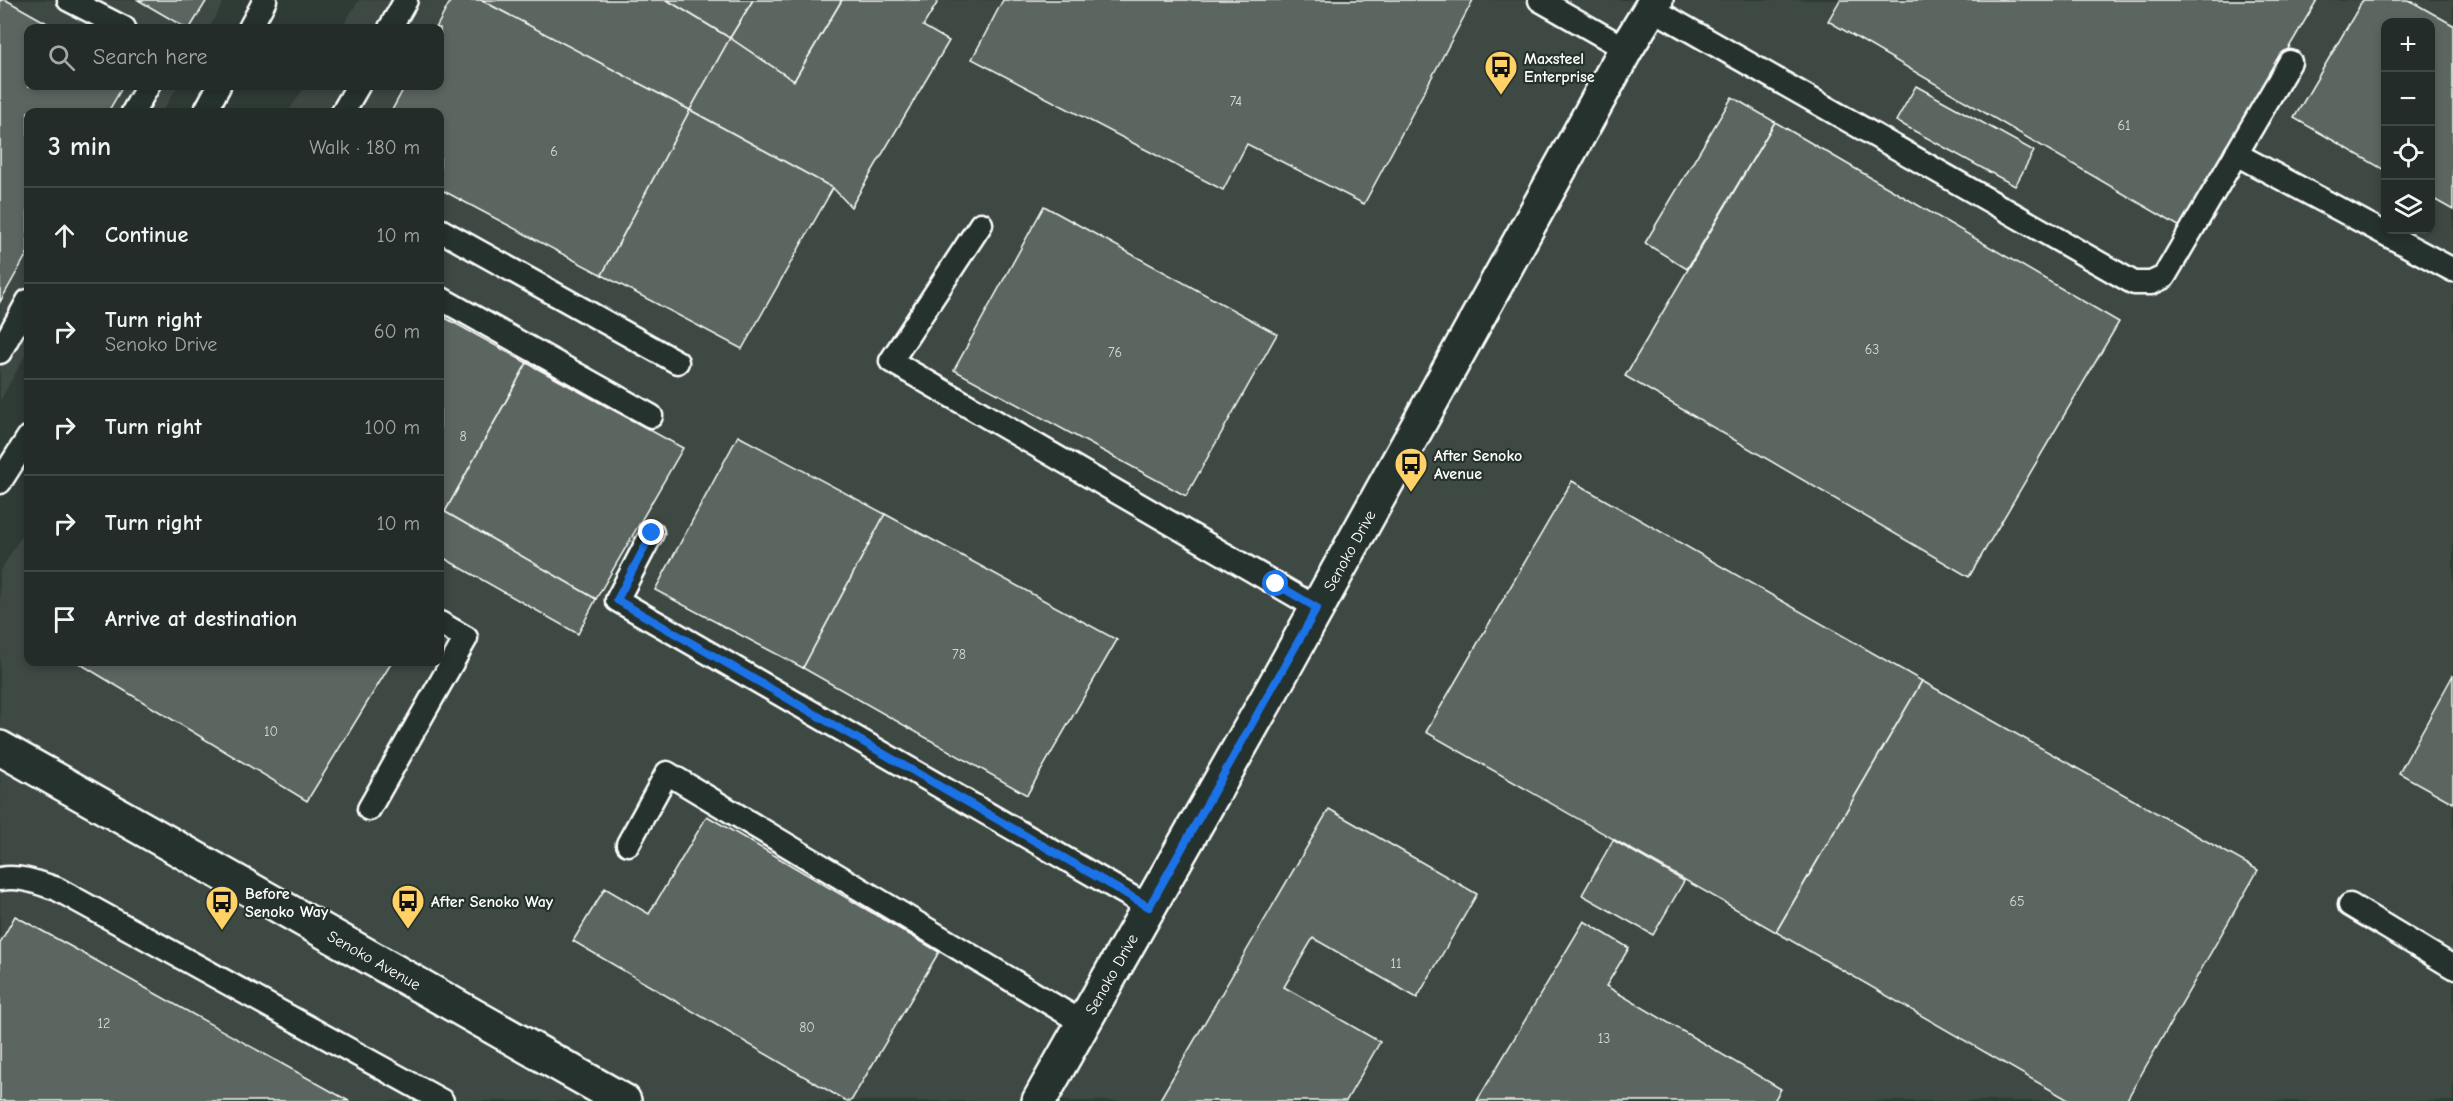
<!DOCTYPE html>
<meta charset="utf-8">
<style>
:root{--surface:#232c28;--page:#2b3430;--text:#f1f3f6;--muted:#a3a7a8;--line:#404845}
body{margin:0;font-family:"Comic Neue",sans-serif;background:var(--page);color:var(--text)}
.controls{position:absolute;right:18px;top:18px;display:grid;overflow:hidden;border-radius:12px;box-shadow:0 3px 9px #0003}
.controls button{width:54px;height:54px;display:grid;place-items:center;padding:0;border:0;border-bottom:2px solid var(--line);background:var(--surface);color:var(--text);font:30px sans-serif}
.stop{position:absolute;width:18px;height:18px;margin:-14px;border:4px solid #1a73e8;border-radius:50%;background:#fff}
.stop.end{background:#1a73e8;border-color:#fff;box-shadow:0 2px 6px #0008}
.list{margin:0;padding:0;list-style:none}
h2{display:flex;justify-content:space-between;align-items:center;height:78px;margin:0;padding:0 24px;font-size:26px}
h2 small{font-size:20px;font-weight:400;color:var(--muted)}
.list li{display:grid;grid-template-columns:39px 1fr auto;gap:18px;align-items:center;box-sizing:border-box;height:96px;padding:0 24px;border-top:2px solid var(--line)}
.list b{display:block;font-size:22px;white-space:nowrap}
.list p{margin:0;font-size:20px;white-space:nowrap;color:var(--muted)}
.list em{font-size:20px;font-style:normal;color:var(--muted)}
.icon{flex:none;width:33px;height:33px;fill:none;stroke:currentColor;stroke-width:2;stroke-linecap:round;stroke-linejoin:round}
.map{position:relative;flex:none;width:2453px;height:1101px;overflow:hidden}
.search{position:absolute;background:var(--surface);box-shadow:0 3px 9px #0003;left:24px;top:24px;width:420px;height:66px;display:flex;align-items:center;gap:15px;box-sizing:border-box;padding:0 21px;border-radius:12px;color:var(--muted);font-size:22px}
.panel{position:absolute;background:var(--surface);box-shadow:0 3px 9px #0003;left:24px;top:108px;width:420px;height:558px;border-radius:12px}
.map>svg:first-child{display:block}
.built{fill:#3c4842;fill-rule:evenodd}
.building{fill:#5b6661;stroke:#fff;stroke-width:1.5}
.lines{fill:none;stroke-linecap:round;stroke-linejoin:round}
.service-casing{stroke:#fff;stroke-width:27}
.minor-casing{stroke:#fff;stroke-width:38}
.service{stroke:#26332d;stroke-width:22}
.minor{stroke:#26332d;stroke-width:33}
.route{stroke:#1a73e8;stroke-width:8}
.labels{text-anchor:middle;stroke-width:4.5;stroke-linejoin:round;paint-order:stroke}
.number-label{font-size:14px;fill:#d6d9d8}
.poi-label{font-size:16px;font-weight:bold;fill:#fff;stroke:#26332d;text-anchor:start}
.street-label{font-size:16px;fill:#fff;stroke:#26332d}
</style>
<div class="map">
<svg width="2453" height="1101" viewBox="0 0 2453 1101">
<rect width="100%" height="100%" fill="#2f3b35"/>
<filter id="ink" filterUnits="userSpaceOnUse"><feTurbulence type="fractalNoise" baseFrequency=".0167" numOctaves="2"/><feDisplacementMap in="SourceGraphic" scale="12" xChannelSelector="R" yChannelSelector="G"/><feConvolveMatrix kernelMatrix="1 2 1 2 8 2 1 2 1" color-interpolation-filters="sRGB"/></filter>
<g filter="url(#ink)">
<g class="built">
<path d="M0 0H225L209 28H28V86H178L162 112H28V350L0 401Z"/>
<path d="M359 0H2453V1101H0V571L28 525V662H440V112H288L305 86H440V28H341ZM2386 22H2430V230H2386Z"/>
</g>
<g class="building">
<path d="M0 0H6L56 28H28V86H123L108 112H28V252L0 302Z"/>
<path d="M138 0H207L190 28H186Z"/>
<path d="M451 0H481L690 110 602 275 440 189V112H391L405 86H440V28H436Z"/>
<path d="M481 0H667L730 38 690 110Z"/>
<path d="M667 0H753L730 38Z"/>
<path d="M753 0H842L794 81 730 38Z"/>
<path d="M842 0H939L923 26 949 41 851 207 833 188 690 110 730 38 794 81Z"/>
<path d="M1003 0H1473L1364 204 1247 144 1223 190 972 59Z"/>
<path d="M1840 0H2317L2182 228 1828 21Z"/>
<path d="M2363 0H2409L2453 25V210L2430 197V22H2386V171L2294 118Z"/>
<path d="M1916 86 2034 151 2015 186 1896 121Z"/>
<path d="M1732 97 1775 122 1687 269 1645 243Z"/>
<path d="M690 110 833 188 742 349 602 275Z"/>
<path d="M1775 122 2119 322 1969 577 1625 376Z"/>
<path d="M1044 206 1277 334 1186 496 954 370Z"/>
<path d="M440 315 527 363 445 512 440 509Z"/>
<path d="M527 363 683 448 596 599 445 512Z"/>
<path d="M738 436 885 514 803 668 655 590Z"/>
<path d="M1572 481 1922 681 1776 932 1426 732Z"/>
<path d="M440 509 596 599 578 634 440 556Z"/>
<path d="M885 514 1117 640 1027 795 803 668Z"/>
<path d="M77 662H392L307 801Z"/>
<path d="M2453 675V803L2399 773Z"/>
<path d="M1922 681 2258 870 2126 1101H2070L1776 932Z"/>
<path d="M1329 809 1477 894 1417 998 1313 938 1284 987 1380 1042 1346 1101H1159Z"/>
<path d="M707 816 939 952 851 1101H846L573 941 605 888 649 914Z"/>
<path d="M1613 840 1684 881 1653 935 1582 895Z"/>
<path d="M15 916 68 945 349 1101H0V943Z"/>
<path d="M1584 921 1629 948 1606 986 1781 1089 1774 1101H1477Z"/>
</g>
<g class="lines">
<g class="service-casing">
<g id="service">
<path d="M69 0 124 28"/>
<path d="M1540 0 1626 49"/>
<path d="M1651 8 2134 283H2151L2164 277 2290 62"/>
<path d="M250 28 265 0"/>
<path d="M390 28 406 0"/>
<path d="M133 112 148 86"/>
<path d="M205 112 219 86"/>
<path d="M343 112 358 86"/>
<path d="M2236 154 2453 270"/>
<path d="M981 224 891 361 1317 608"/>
<path d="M440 230 677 362"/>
<path d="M440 298 651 416"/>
<path d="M0 352 28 301"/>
<path d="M0 482 28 438"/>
<path d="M652 533 617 600 1149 907"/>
<path d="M369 809 466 638 440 623"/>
<path d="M628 844 667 773 1083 1023"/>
<path d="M0 879C19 875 39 883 57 889L442 1101"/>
<path d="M2350 905 2453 967"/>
</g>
</g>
<g class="minor-casing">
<g id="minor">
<path id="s1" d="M0 748 624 1101"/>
<path id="s2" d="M1039 1101 1267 699 1626 49 1656 0"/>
</g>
</g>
<use href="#service" class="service"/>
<use href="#minor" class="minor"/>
</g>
</g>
<g class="lines" filter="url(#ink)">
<path class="route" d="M652 533 617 600 1149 907 1317 608 1276 584"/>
</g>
<defs>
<g id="bus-pin" transform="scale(1.725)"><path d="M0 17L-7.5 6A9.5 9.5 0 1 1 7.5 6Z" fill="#ffd166" stroke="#26332d"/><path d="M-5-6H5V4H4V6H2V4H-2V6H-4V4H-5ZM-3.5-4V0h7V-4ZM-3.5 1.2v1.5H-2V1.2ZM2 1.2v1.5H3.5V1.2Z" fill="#111"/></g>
</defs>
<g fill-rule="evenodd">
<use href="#bus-pin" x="1501" y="67"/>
<use href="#bus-pin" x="1411" y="464"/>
<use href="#bus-pin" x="408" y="901"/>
<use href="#bus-pin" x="222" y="902"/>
</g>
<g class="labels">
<g class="number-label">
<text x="1236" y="106">74</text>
<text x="2124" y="130">61</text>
<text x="554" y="156">6</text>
<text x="1872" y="354">63</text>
<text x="1115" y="357">76</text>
<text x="463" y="441">8</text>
<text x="959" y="659">78</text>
<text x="271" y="736">10</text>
<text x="2017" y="906">65</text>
<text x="1396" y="968">11</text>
<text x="104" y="1028">12</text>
<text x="807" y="1032">80</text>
<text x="1604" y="1043">13</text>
</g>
<g class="poi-label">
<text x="1524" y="64">Maxsteel<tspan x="1524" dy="18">Enterprise</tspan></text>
<text x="1434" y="461">After Senoko<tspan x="1434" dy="18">Avenue</tspan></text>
<text x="245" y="899">Before<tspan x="245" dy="18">Senoko Way</tspan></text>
<text x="431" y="907">After Senoko Way</text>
</g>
<g class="street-label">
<text dy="6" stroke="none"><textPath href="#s2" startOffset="632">Senoko Drive</textPath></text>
<text dy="6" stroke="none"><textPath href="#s1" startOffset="430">Senoko Avenue</textPath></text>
<text dy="6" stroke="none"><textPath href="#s2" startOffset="146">Senoko Drive</textPath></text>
</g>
</g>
</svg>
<div class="controls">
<button>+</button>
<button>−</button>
<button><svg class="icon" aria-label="locate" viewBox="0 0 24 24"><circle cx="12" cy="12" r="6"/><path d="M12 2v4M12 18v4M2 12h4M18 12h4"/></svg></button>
<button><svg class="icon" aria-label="layers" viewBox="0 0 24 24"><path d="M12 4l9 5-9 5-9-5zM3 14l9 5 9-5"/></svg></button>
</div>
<div class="stop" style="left:1276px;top:584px"></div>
<div class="stop end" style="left:652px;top:533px"></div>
<div class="search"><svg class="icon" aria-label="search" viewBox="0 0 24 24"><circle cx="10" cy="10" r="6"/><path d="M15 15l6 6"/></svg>Search here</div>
<section class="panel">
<h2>3 min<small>Walk · 180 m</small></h2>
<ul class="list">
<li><svg class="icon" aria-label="ahead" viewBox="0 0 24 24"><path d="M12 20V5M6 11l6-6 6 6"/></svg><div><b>Continue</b></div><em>10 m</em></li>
<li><svg class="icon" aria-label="right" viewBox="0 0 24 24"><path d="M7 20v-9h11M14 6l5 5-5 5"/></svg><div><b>Turn right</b><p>Senoko Drive</p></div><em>60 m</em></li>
<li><svg class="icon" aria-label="right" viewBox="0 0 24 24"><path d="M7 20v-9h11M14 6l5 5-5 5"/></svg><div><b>Turn right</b></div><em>100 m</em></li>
<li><svg class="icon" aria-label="right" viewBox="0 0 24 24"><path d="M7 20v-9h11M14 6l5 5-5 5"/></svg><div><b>Turn right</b></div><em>10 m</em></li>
<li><svg class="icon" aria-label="arrive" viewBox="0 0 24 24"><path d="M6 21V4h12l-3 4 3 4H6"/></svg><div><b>Arrive at destination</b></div></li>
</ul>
</section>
</div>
